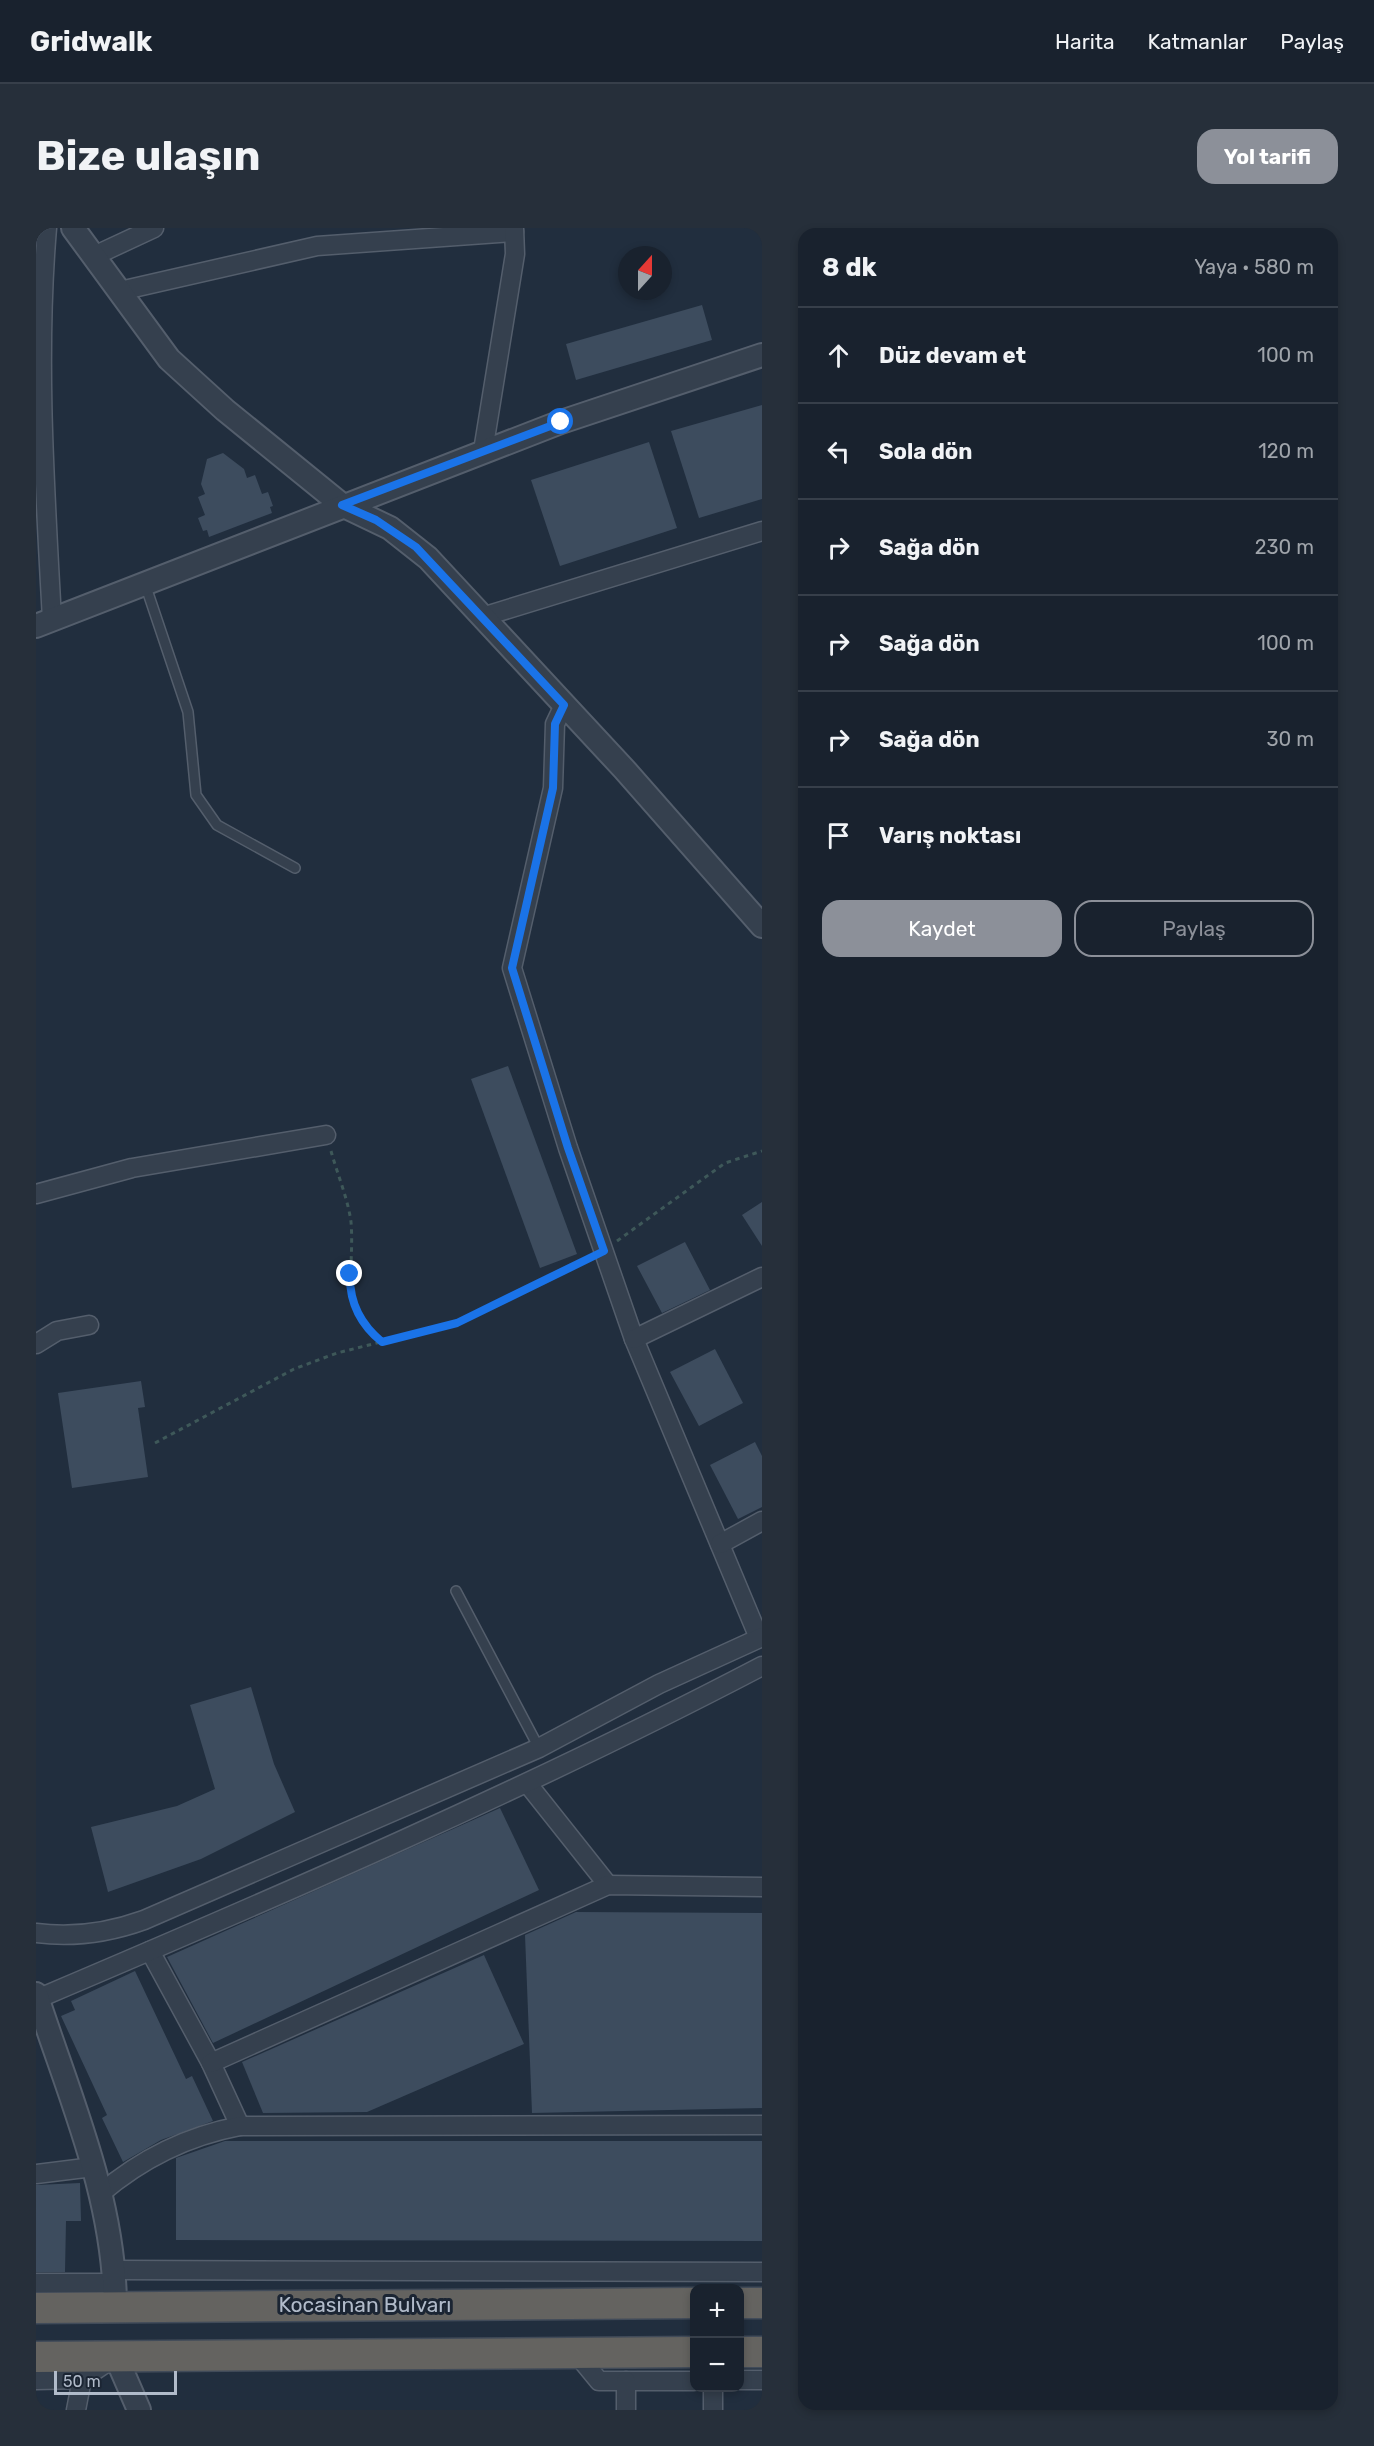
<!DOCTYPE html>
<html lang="tr">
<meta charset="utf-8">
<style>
:root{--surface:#19222e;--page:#262f3a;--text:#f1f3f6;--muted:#9fa4aa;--line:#373f4a;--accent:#8c9099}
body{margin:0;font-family:Rubik,sans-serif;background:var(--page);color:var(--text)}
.controls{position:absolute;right:18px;bottom:18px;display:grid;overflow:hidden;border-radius:12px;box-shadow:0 3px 9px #0003}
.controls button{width:54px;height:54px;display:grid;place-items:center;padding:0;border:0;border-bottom:2px solid var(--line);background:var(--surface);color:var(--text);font:30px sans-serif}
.compass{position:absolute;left:582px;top:18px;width:54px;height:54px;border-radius:50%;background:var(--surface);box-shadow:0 3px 9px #0003;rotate:21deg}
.scale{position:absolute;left:18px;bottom:15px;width:123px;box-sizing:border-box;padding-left:6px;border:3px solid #b1bbca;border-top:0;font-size:16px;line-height:21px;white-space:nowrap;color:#b1bbca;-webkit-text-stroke:4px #1b2533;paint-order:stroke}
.stop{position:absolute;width:18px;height:18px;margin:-14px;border:4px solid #1a73e8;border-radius:50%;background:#fff}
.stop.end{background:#1a73e8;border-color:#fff;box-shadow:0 2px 6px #0008}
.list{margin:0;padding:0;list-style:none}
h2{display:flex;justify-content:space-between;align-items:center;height:78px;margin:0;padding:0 24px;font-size:26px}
h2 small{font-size:20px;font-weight:400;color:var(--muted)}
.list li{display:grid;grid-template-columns:39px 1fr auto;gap:18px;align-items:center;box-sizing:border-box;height:96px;padding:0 24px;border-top:2px solid var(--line)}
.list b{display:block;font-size:22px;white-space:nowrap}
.list em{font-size:20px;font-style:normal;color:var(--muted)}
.actions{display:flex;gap:12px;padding:18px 24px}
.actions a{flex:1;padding:14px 0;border:2px solid var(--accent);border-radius:18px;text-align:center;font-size:21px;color:var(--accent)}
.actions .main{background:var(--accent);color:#fff}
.icon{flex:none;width:33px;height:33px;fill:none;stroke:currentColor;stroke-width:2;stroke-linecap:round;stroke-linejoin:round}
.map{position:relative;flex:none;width:726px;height:2182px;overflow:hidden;border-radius:18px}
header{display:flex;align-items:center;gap:36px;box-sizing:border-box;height:84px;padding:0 30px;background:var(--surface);border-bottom:2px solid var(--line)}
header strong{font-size:28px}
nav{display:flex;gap:33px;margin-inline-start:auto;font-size:21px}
.intro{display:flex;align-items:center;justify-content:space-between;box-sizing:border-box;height:144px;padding:0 36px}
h1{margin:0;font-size:42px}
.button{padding:15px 27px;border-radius:18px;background:var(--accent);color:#fff;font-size:21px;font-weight:700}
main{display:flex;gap:36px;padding:0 36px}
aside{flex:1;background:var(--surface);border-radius:18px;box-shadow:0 3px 9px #0003}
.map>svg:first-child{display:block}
.building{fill:#3d4c5e}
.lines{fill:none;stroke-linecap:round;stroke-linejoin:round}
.service-casing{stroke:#545e6c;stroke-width:12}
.minor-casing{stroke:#545e6c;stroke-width:21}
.tertiary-casing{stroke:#545e6c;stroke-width:26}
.trunk-casing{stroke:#414b59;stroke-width:33}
.path{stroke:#3e5859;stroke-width:3;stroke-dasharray:4.5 4.5;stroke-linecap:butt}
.service{stroke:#35404e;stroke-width:9}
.minor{stroke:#35404e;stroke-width:18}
.tertiary{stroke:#35404e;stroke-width:22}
.trunk{stroke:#646360;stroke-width:30}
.route{stroke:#1a73e8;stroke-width:8}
.labels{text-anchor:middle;stroke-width:6;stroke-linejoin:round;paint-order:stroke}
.street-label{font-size:21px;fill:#b1bbca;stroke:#1b2533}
</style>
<header>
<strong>Gridwalk</strong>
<nav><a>Harita</a><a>Katmanlar</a><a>Paylaş</a></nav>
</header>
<div class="intro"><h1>Bize ulaşın</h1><a class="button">Yol tarifi</a></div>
<main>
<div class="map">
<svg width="726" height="2182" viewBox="0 0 726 2182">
<rect width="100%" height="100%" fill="#212e3e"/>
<g class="building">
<path d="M666 77 676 112 540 152 530 116Z"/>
<path d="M726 177V271L663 290 635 203Z"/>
<path d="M613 214 641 300 524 338 495 252Z"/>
<path d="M187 225 208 241 211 250 219 247 226 266 232 264 237 278 234 279 236 285 173 309 171 302 167 303 162 290 169 287 162 269 169 266 165 256 171 231Z"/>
<path d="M472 838 541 1026 504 1040 435 851Z"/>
<path d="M726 974V1018L706 987Z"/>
<path d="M649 1014 674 1062 626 1085 601 1038Z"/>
<path d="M679 1121 707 1175 663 1198 634 1144Z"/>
<path d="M105 1153 109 1179 102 1180 112 1249 36 1260 22 1165Z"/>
<path d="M719 1214 726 1228V1279L702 1291 674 1237Z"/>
<path d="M215 1459 238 1536 259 1584 165 1631 72 1664 55 1599 141 1578 179 1561 154 1477Z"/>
<path d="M464 1580 503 1662 177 1815 131 1729Z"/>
<path d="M540 1684 726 1685V1880L496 1885 489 1707Z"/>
<path d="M448 1727 488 1816 331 1884 227 1885 206 1834Z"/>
<path d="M99 1743 150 1851 156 1848 177 1893 125 1912 87 1934 66 1890 71 1887 25 1788 39 1782 35 1773Z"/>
<path d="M189 1913H726V2013L140 2012V1930Z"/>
<path d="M44 1955 45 1993H30L29 2044H0V1957Z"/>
</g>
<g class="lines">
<g class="service-casing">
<g id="service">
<path d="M109 356 152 484 160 567 181 597 259 640"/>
<path d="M420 1363 503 1520"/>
</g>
</g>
<g class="minor-casing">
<g id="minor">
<path d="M11 0C0 130 9 261 16 392"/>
<path d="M58 28 118 0"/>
<path d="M84 63 281 18 478 4"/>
<path d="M447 223 479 26 478 0"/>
<path d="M446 389 726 303"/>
<path d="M528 477 519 496 517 560 476 740 532 920 598 1111 723 1410"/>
<path d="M0 966 96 940 290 907"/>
<path d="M598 1111 726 1049"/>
<path d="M0 1116 21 1103 53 1097"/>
<path d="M684 1316 726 1293"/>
<path d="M491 1555 572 1657"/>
<path d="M0 1705C38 1710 72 1705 108 1692L503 1520 623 1456 726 1409"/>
<path d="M114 1723 175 1835 204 1898"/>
<path d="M1 1771C246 1667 491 1561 726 1438"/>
<path d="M175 1835 572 1657 726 1659"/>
<path d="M0 1946 57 1939"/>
<path d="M64 1966C106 1930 151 1908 204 1898L726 1897"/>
<path d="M78 2042 726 2044"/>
<path d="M0 2055H79"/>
<path d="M540 2125 563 2153H658"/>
<path d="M0 2152 46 2151 76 2131"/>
<path d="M704 2152H726"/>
<path d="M40 2182 46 2151"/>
<path d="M590 2182V2153"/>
<path d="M677 2182V2160"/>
</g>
</g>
<g class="tertiary-casing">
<g id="tertiary">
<path d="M37 0 133 131 189 182 306 277 354 300 392 330 588 541 726 698"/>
<path d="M0 398 525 194 726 127"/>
<path d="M0 1766C33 1868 79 1970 79 2079"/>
<path d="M80 2129 103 2182"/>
</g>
</g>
<g class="trunk-casing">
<g id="trunk">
<path d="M704 2075H726"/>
<path d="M0 2080 658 2075"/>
<path d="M704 2124H726"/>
<path d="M0 2129 658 2124"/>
</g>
</g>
<g class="path">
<path d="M295 923C301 945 312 971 315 994 319 1041 302 1079 345 1113"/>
<path d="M581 1013 689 935 726 923"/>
<path d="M119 1215 258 1141 301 1125 421 1095 553 1031"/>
</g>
<use href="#service" class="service"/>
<use href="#minor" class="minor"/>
<use href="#tertiary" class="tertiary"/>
<use href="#trunk" class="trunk"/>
</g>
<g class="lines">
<path class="route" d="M314 1046C313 1074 324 1096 346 1114L421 1095 568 1023 532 920 476 740 517 560 519 496 528 477 380 319 340 292 306 277 525 194"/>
</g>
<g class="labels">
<g class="street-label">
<text x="329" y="2084">Kocasinan Bulvarı</text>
</g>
</g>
</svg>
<div class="controls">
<button>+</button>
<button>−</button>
</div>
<svg class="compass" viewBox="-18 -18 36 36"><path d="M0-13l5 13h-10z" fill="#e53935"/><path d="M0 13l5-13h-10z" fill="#9fa4aa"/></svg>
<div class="scale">50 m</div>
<div class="stop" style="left:525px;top:194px"></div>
<div class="stop end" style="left:314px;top:1046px"></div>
</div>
<aside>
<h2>8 dk<small>Yaya · 580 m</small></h2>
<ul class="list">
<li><svg class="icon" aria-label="ahead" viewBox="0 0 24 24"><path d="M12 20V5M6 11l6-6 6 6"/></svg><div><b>Düz devam et</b></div><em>100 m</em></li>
<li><svg class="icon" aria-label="left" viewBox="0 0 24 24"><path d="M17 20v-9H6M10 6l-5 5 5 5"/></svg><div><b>Sola dön</b></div><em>120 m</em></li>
<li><svg class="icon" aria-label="right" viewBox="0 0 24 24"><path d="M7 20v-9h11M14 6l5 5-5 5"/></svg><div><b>Sağa dön</b></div><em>230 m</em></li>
<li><svg class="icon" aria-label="right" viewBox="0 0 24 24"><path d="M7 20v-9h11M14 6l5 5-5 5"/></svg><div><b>Sağa dön</b></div><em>100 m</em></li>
<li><svg class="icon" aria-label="right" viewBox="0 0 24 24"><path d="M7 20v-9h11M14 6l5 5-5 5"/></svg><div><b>Sağa dön</b></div><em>30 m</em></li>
<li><svg class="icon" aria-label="arrive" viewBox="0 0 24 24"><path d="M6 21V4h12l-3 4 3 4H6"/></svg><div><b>Varış noktası</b></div></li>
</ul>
<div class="actions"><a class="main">Kaydet</a><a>Paylaş</a></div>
</aside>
</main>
